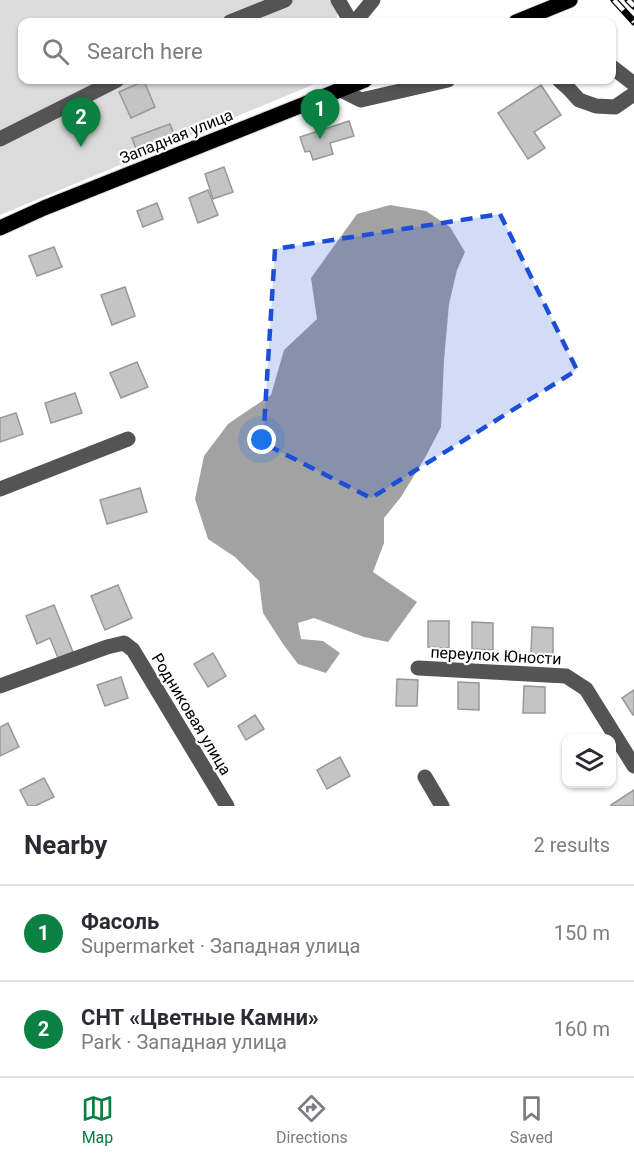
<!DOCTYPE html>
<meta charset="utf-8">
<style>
:root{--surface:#fff;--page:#f7f7f7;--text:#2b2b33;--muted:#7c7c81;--line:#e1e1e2;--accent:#0b8043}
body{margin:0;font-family:Roboto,sans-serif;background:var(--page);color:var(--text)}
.controls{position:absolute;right:18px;bottom:18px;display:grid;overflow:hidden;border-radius:12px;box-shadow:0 2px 4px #0004}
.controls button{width:54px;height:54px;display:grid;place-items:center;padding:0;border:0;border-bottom:2px solid var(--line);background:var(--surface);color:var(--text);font:30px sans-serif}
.you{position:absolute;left:262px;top:440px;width:21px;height:21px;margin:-15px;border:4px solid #fff;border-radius:50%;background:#1a73e8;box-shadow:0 0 0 9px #1a73e833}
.badge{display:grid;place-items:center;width:39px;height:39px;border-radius:50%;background:var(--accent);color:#fff;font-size:20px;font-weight:700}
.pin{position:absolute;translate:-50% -50px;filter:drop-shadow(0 2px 3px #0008)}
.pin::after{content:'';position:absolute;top:32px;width:21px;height:18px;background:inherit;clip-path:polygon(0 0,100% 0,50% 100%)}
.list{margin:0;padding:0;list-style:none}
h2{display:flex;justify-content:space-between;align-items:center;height:78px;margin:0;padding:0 24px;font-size:26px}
h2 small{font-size:20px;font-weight:400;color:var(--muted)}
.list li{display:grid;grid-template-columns:39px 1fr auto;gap:18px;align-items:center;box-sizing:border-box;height:96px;padding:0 24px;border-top:2px solid var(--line)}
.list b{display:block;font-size:22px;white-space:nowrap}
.list p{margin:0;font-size:20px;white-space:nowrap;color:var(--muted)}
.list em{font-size:20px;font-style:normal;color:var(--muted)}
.icon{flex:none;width:33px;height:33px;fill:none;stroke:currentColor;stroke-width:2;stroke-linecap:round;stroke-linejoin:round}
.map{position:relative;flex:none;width:634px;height:806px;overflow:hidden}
.search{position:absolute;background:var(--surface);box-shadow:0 2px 4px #0004;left:18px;right:18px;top:18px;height:66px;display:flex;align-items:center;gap:15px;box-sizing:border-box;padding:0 21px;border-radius:12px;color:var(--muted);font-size:22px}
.sheet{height:270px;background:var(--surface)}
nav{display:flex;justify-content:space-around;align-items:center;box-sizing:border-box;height:84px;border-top:2px solid var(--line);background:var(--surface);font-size:16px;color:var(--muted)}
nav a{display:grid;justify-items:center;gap:3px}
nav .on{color:var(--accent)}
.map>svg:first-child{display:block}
.green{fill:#dbdbdb}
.water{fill:#a2a2a2}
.building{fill:#c4c4c4;stroke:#989898;stroke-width:1.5}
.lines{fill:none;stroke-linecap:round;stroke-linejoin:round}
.major-casing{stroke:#dbdbdb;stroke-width:17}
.minor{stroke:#545454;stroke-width:15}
.major{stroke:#000;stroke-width:15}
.rail-casing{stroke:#000;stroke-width:7}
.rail{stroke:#fff;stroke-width:4.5;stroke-dasharray:14;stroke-linecap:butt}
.marked{fill:#1d4ed8;fill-opacity:0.2;stroke:#1d4ed8;stroke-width:4.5;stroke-dasharray:12 8;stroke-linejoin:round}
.labels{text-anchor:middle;stroke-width:4.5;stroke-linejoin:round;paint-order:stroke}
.street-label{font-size:16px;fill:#000;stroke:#fff}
</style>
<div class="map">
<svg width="634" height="806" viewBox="0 0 634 806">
<rect width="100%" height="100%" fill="#fff"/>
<path class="green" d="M0 0H339L336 22H22V80H324L0 215Z"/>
<path class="water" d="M390 205 426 211 450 227 465 252 457 270 449 304 444 360 441 427 426 456 401 497 384 518V543L373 572 417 602 388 642 364 637 314 618 298 623 301 639 323 641 340 653 326 673 298 664 283 644 263 613 259 581 235 557 208 539 195 499 204 456 228 424 271 395 284 350 317 319 311 278 357 214Z"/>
<g class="building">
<path d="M144 81 155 107 131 118 119 92Z"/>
<path d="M541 85 561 115 534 132 545 148 528 159 498 113Z"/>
<path d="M349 121 354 136 330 143 333 154 313 160 310 151 305 152 300 137Z"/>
<path d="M170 124 176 140 138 154 132 138Z"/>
<path d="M224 167 233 192 213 199 205 174Z"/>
<path d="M208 190 218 215 198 223 189 198Z"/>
<path d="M157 203 163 219 143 227 137 211Z"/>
<path d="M54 247 62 267 37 276 29 256Z"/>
<path d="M125 287 135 316 112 325 101 295Z"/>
<path d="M137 362 148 387 121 398 110 373Z"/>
<path d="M75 393 82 413 51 423 45 403Z"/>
<path d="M16 413 23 434 0 442V418Z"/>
<path d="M140 488 147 512 107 524 100 500Z"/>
<path d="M118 585 132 618 105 630 91 596Z"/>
<path d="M54 605 73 652 58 658 50 638 37 644 26 616Z"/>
<path d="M428 621H449V648L428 647Z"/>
<path d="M472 622 493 623V650L472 649Z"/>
<path d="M532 627 553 628V654H531Z"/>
<path d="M213 653 226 676 208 687 194 664Z"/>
<path d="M121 677 128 698 105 706 97 685Z"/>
<path d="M397 679 418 680 417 706H396Z"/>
<path d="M458 682 479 683V710L458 709Z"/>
<path d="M524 686 545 687V713H523Z"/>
<path d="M634 690V714L633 715 622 698Z"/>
<path d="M255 715 264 729 246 740 238 726Z"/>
<path d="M8 723 19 747 0 756V727Z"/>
<path d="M340 757 350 776 327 789 317 770Z"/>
<path d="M44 778 54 797 35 806H28L20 790Z"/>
<path d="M634 790V806H611V805Z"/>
</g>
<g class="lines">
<g class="major-casing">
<g id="major">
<path d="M516 22 570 0"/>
<path d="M0 228 44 208 365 80"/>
</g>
</g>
<g class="minor">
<path d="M338 0 351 22"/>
<path d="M230 22 285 0"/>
<path d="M355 22 373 0"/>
<path d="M612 67 634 84"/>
<path d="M343 80 339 89 361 100 448 80"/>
<path d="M559 80 569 89 579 100 596 106 615 107 634 94"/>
<path d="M0 139 117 80"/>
<path d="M0 489 128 439"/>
<path d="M418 668 566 676 586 689 634 766"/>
<path d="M0 686 107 647 124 643 133 650 227 806"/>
<path d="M425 777 442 806"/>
</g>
<use href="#major" class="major"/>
<g class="rail-casing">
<g id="rail">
<path d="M614 0 634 22"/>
<path d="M628 0 634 6"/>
</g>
</g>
<use href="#rail" class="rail"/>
</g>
<path class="marked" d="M500 214 577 370 371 498 263 443 275 249Z"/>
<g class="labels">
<g class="street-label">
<text transform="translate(176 136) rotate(-22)" y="6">Западная улица</text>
<text transform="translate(496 655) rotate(3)" y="6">переулок Юности</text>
<text transform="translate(192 714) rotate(59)" y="6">Родниковая улица</text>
</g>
</g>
</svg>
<div class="controls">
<button><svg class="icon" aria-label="layers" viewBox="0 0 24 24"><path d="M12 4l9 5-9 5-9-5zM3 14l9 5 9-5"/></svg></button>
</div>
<div class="you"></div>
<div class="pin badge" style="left:320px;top:139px">1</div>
<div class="pin badge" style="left:81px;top:147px">2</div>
<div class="search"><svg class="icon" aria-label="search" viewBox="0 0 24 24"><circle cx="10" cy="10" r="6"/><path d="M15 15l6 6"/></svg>Search here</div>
</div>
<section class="sheet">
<h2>Nearby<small>2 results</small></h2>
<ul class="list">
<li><span class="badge">1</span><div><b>Фасоль</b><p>Supermarket · Западная улица</p></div><em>150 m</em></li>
<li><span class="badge">2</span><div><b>СНТ «Цветные Камни»</b><p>Park · Западная улица</p></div><em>160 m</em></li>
</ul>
</section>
<nav>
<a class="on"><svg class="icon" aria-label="map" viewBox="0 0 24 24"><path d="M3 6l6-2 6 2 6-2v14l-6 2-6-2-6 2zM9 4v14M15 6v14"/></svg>Map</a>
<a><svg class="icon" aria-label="directions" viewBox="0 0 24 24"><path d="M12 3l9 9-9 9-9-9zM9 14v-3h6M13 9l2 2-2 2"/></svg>Directions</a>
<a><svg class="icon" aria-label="saved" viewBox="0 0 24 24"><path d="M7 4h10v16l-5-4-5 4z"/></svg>Saved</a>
</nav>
